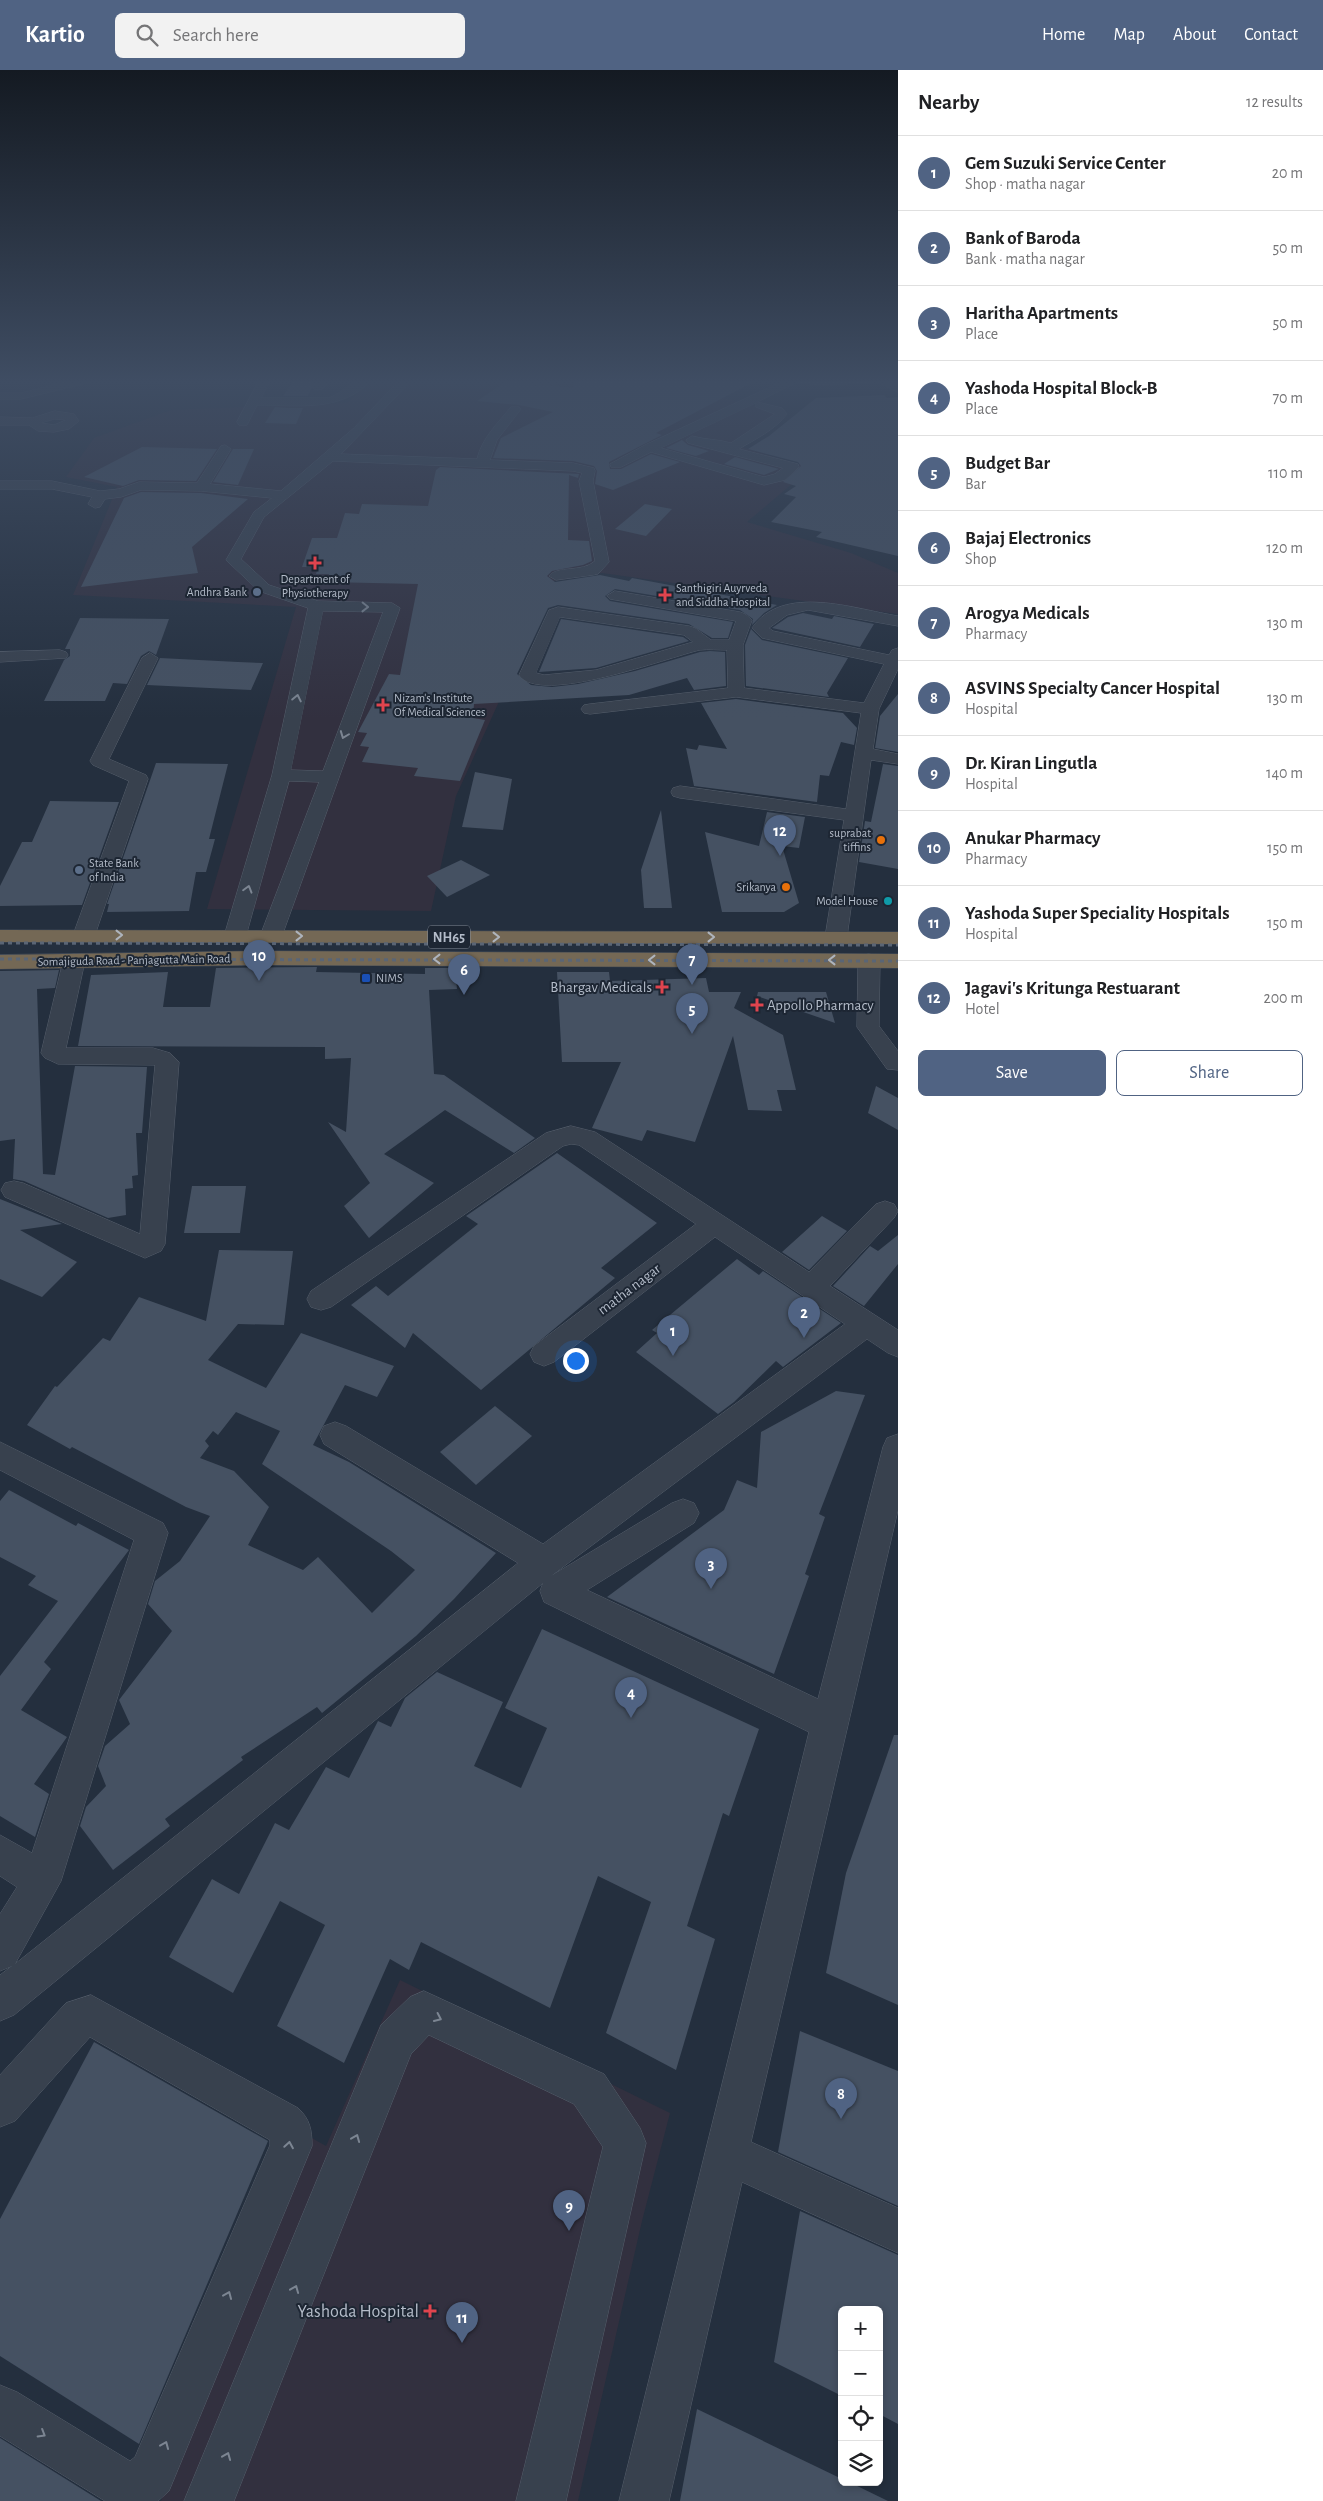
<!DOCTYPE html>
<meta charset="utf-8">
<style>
:root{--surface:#fff;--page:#f2f2f2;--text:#202124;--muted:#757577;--line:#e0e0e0;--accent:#506383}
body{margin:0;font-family:"Alegreya Sans",sans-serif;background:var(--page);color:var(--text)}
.controls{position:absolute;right:15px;bottom:15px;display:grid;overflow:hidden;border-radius:8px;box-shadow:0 2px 8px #0003}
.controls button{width:45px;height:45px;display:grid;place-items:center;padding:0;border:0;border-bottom:1px solid var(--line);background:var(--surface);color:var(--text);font:25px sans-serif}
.you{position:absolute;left:575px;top:1290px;width:18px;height:18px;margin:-12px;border:4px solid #fff;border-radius:50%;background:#1a73e8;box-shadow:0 0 0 8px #1a73e833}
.badge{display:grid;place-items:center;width:32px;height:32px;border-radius:50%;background:var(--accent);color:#fff;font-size:16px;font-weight:700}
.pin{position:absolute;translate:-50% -41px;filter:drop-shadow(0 1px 2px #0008)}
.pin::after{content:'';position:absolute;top:26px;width:18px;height:15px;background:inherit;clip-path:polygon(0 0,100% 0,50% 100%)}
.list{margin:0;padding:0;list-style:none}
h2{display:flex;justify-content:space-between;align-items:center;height:65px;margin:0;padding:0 20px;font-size:21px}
h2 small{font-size:16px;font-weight:400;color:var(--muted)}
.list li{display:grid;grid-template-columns:32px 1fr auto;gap:15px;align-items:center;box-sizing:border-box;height:75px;padding:0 20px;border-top:1px solid var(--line)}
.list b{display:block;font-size:19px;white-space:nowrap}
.list p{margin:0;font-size:16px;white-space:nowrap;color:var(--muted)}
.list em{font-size:16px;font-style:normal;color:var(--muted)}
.actions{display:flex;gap:10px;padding:15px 20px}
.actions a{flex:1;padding:11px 0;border:1px solid var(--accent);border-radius:8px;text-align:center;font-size:18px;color:var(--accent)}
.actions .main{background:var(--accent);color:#fff}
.icon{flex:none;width:28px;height:28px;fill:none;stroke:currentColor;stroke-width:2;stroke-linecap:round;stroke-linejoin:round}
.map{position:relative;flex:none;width:898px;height:2431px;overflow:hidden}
header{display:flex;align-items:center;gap:30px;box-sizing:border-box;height:70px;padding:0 25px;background:var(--accent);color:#fff}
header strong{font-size:24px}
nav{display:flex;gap:28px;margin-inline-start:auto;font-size:18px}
.search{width:350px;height:45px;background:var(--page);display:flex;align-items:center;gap:12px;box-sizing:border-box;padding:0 18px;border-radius:8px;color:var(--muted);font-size:19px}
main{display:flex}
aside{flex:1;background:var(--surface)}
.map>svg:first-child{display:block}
.medical{fill:#32303f}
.building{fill:#455162;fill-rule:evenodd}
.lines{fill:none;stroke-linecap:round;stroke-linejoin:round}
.minor-casing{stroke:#565f6c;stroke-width:1}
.major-casing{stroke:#414a57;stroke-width:1}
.highway-casing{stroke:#434c59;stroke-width:1}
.minor{fill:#38414e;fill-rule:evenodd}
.major{fill:#56606e;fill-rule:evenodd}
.highway{fill:#746855;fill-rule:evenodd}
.rail{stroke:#5a6575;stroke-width:3;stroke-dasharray:4 4;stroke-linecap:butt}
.oneway{stroke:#7c8592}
.oneway2{stroke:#aeb4bd}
.health-dot{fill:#e0444e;stroke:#1d2633;stroke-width:2}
.service-dot{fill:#5c6f8a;stroke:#1d2633;stroke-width:2}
.food-dot{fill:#e8710a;stroke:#1d2633;stroke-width:2}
.culture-dot{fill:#0f9aa8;stroke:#1d2633;stroke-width:2}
.transit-dot{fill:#1a4fb4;stroke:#1d2633;stroke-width:2}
.labels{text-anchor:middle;stroke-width:4;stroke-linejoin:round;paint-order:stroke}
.far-poi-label{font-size:12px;fill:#b4bcc9;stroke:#1d2633;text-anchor:start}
.far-street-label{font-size:12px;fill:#b4bcc9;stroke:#1d2633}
.shield{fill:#1d2633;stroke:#878f9c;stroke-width:1}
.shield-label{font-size:14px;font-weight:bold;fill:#b4bcc9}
.poi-label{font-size:15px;fill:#b4bcc9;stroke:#1d2633;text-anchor:end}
.street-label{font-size:15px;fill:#b4bcc9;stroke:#1d2633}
.near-poi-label{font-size:18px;fill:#b4bcc9;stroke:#1d2633;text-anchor:end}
</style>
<header>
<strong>Kartio</strong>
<div class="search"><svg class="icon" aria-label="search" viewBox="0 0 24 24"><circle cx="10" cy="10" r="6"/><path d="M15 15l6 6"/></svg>Search here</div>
<nav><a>Home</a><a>Map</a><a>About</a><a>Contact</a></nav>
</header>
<main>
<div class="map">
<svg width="898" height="2431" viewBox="0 0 898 2431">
<rect width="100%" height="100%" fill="#242f3e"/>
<g class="medical">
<path d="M372 309H650L785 344 735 375 811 398 747 452 851 483 898 503V544L602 503 554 511 456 726 431 841 207 839 296 537 73 525 117 417 66 407 94 368 171 340 347 333Z"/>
<path d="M400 1910 670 2043 642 2151 578 2431H161L310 2067 326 2076Z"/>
</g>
<g class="building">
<path d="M295 309H315L308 326H283Z"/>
<path d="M510 309 535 316H555L573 318 574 309H759L656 363 662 365 609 392 610 399H621L651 384 680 392 613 420 595 414 597 401 594 396 573 391 493 388 501 368 553 342 519 335 477 331Z"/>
<path d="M884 325 887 328 898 327V486L816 467 822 462 771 452 796 427 784 424 796 416 783 412 801 396 798 392 748 379 769 366 816 328Z"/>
<path d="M275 337 288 338H303L296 354 265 353Z"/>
<path d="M682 370 688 375 709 381 696 386 666 378Z"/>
<path d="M142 377 217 379 196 411 139 410 123 416 84 407Z"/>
<path d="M233 379H254L238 415 213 412Z"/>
<path d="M735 387 779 399 764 405 724 394Z"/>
<path d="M440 397 579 404 578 408 569 405 568 470 589 471 592 491 583 495 552 501 547 506 555 512 600 505 629 511 632 508 777 535 764 543 752 555 753 549 740 540 615 519 605 526 610 531 733 552 728 568H712L689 554 558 535 548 538 517 604 531 615 552 617 578 614 635 601 700 582 710 581 725 582 726 616 694 620 687 608 629 625 474 634 473 648 485 650 460 711 414 706 418 698 362 692 369 677 360 676 367 663 358 662 389 604 400 605 418 514 327 512 329 504H316L318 497H302L312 468H337L345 443 359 444 362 434 428 436 436 400Z"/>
<path d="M141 422 201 423 248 429 192 477 198 503 81 517 124 428Z"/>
<path d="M645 434 672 439 646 466 615 459Z"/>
<path d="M803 543 832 549 834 546 874 554 860 577 772 558 788 547Z"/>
<path d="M80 548 169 549 156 585 149 581 141 586 127 614 113 613 105 631H44L64 590 70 586V579H65Z"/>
<path d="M561 549 683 567 689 571 596 598 539 602Z"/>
<path d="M751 559 762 570 848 588 827 623 829 627 746 616 745 575Z"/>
<path d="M160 588 238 592 263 593 251 620 147 615Z"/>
<path d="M898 624V682L875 678 880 646Z"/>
<path d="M736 629 843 643 857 658 854 675 841 672 829 706 820 705 817 732 694 716 686 678 697 680 699 675 727 679 701 633Z"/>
<path d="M156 693 228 694 209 769H215L206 802H196L189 841 107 842 109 834H107Z"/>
<path d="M883 694 898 696V799L859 792 865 751 871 752Z"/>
<path d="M475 702 512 709 503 760 462 757Z"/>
<path d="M50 731 119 732 82 835 0 836V816L22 772H32Z"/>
<path d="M661 740 672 838H644L641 800Z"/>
<path d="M767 742 805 747 799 778 782 776 799 833 784 842H722L705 762 759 776Z"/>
<path d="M461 790 490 805 447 827 427 806Z"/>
<path d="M317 897 316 902 425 904V898H455L457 919 429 920 434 1004 444 1005 535 1068 514 1083 445 1040 384 1084 434 1113 369 1168 344 1136 370 1113 328 1052 346 1062 351 988 325 989V977L78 976 91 905 168 902 163 937H210L216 898Z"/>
<path d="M59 900 55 918 37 919 43 1104 55 1105 75 996 147 997 142 1063H136L138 1105 132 1106 133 1118 125 1119 126 1145 108 1148 24 1111 13 1109 15 1069 0 1071V901Z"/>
<path d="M557 902H609L610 911 706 908 709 922H741L734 938 783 965 796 1020H777L782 1041 748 1040 733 966 695 1072 647 1060 642 1071 592 1058 621 992H562Z"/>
<path d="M758 922H826L835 953 757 926Z"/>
<path d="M876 1016 898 1028V1060L868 1043Z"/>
<path d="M557 1083 657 1153 601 1198 615 1208 481 1320 413 1263 405 1278 351 1235 376 1216 388 1226 478 1154 466 1146Z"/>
<path d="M192 1116H246L240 1163H184Z"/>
<path d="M0 1129 62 1154 20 1160 77 1192 42 1227 0 1209Z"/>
<path d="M822 1146 847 1161 809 1200 782 1182Z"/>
<path d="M898 1165V1194L864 1236 833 1216 870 1176 878 1181Z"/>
<path d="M219 1180 293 1181 284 1255 238 1254 208 1290 266 1318 301 1263 394 1296 377 1327 345 1315 313 1375 349 1392 496 1483 454 1529 416 1566 322 1643 317 1637 241 1687 243 1690 165 1749 170 1756 113 1800 80 1756 86 1737 106 1716 98 1696 105 1676 130 1654 119 1630 172 1561 148 1534 155 1511 180 1491 210 1446 186 1437 72 1377 70 1379 27 1355 55 1316 57 1317 103 1268 110 1271 139 1227 206 1251ZM236 1342 280 1361 262 1394 391 1481 415 1500 372 1543 318 1487 303 1500 248 1475 269 1437 234 1401 200 1388 209 1376 205 1371 213 1361 218 1365Z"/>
<path d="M737 1189 759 1205 763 1201 841 1253 783 1297 776 1291 734 1332 718 1344 636 1282 657 1263 652 1260Z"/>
<path d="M836 1321 865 1325 819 1444 825 1447 805 1504 809 1506 774 1604 607 1527 724 1440 737 1410 757 1418 761 1362Z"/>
<path d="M495 1336 532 1366 476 1415 440 1382Z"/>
<path d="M9 1420 76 1456 78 1453 129 1480 44 1592 51 1599 21 1640 67 1667 34 1714 49 1724 35 1767 0 1746V1606L58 1531 28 1515 36 1506 0 1487V1431Z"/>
<path d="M542 1559 759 1659 729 1746 723 1743 687 1856 715 1869 676 2000 606 1963 651 1832 598 1806 550 1938 421 1872 409 1900 390 1889 344 1993 277 1956 325 1855 280 1831 233 1923 169 1887 212 1809 239 1824 275 1753 289 1760 326 1697 349 1708 378 1651 391 1657 405 1628 437 1602 503 1632 474 1696 521 1718 547 1658 505 1638Z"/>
<path d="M894 1665H898V1935L826 1903 846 1803Z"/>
<path d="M800 1961 898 2001V2136L778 2082Z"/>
<path d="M94 1972 268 2071 139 2374 0 2286V2149Z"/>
<path d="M800 2141 898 2185V2354L879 2344V2240H842V2326L774 2292Z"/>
<path d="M697 2339 842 2409V2412H849L888 2431H680Z"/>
<path d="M0 2368 101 2431H0Z"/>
</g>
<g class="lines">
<g class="minor-casing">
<g id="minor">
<path d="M78 309H97L95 311 21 329H0V323H21Z"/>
<path d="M260 309H271L261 328H329C346 321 353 308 372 309 343 343 297 335 257 335L247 355H239L237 352Z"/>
<path d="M320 309H332L322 319H314L312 317Z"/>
<path d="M401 309H413L341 384 477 389C482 368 498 353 511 337H519L521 339 497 370 490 390 573 393 594 398 595 401 593 411 609 492 598 504 593 505 556 510 549 506C557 495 582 503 595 491L579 411 582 403 573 401 333 391 264 447 241 489 269 515 318 531 392 533 400 538 282 866 279 871 271 872 263 871 260 866 319 712 289 711 246 866 243 871 235 872 227 871 224 866 272 705 308 538 259 521 226 490 254 442 272 428 201 421 141 420 121 427 105 429 100 437 95 438 88 434 92 427 52 419H0V411H52L100 421 119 419 139 412 197 413 221 376 225 375 231 379 210 414 281 421 354 358ZM323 541 383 542 323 701 291 700Z"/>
<path d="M518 309H568C559 317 527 317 518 309Z"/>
<path d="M788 309H803L757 332 782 338 787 344C775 360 755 369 739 379L798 394 799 397 785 410 764 415 651 382 621 397H611L610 394 645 375ZM756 333V337L775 344 731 373C717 369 706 370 692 366L686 370 688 373 783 398 775 404 764 407 661 378Z"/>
<path d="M872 309H886L898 315V322Z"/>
<path d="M55 341 74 344 79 351 69 359 54 362 38 361 29 355H0V347L32 348ZM55 349 66 350 54 355 41 353Z"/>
<path d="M615 521 740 542 745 544 752 550 743 575 744 618 864 633 884 594 762 568 752 558C783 513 854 539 898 546V556L808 540 787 545 769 558 773 561 889 585 892 580 898 578V599L879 639 873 679 898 684V694L871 690 847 867 844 872 836 873 828 872 825 867 844 750 680 728 673 726 671 722 673 718 680 716 846 739 861 643 736 627 590 644 584 643 581 639 584 635 590 634 728 618 727 580C718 580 709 579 700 580 669 587 540 636 519 605L549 540 558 537 689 556 695 558 711 570H729L736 551 610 529 607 526ZM560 547 684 565 693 572 596 600 544 605 536 603Z"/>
<path d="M60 580 66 582 68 585 66 588 0 592V582Z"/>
<path d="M150 583 158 588 109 689 146 705 148 709 95 865 91 869 84 871 77 869 73 865 129 711 93 695 90 691 142 588Z"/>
<path d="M74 884 82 886 85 891 66 978H153L170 983 179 992 165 1174 161 1181 145 1188 5 1127 1 1120 5 1113 14 1111 23 1113 140 1164 155 995 58 994 45 988 41 983 63 891 66 886Z"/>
<path d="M869 884 877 886 880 891 879 956 898 981V1000L887 999 857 957 858 891 861 886Z"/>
<path d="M571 1056 595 1062 809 1202 876 1134 885 1131 894 1134 898 1141 894 1148 830 1216 898 1260V1287L888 1283 867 1269 551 1506 672 1433 683 1429 694 1433 699 1443 694 1453 587 1520 818 1629 883 1377 887 1368 898 1364V1440L751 2072 898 2138V2183L742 2112 669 2431H619L809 1662 544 1532 540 1521 543 1513 14 1945 0 1951V1905L12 1896 0 1901V1844L17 1817 0 1806V1765L32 1783 134 1470 0 1400V1372L163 1453 168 1463 61 1811 15 1894 518 1493 324 1374 320 1365 324 1356 335 1352 346 1356 543 1474 845 1254 715 1167 554 1292 544 1296 534 1292 530 1284 534 1276 696 1154 579 1075 571 1074 563 1076 331 1237 321 1240 311 1237 307 1229 311 1221 546 1063Z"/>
<path d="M424 1921 604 2004 640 2058 646 2073 566 2431H516L603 2077 574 2034 429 1965 411 1984 234 2431H184L381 1955 410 1927Z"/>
<path d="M91 1925 298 2038C310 2049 312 2060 312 2076L169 2421 158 2431H105L0 2366V2315L17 2322 130 2391 135 2387 270 2075V2070L90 1967 15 2051 0 2057V2005L66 1933Z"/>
</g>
</g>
<g class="major-casing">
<path id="major" d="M790 309H884L878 312C861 313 801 319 790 309Z"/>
</g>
<g class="highway-casing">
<g id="highway">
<path d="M0 860 898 862V874L0 872Z"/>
<path d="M264 881 898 884V898L264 895 0 899V885Z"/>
</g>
</g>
<use href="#minor" class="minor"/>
<use href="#major" class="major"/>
<use href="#highway" class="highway"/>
<g class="rail">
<path d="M0 873 898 875"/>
<path d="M0 889 898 891"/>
</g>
</g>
<defs><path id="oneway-chevron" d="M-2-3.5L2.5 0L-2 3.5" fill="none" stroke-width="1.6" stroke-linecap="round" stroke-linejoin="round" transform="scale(1.25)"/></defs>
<g class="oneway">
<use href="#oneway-chevron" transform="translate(365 537) rotate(1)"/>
<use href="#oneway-chevron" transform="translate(297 628) rotate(-78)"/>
<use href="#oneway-chevron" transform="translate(344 665) rotate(111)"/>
<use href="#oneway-chevron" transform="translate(248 819) rotate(-74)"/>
<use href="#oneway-chevron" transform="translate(438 1948) rotate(25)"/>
<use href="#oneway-chevron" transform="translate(356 2068) rotate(-68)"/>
<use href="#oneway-chevron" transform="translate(289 2075) rotate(-81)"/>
<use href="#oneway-chevron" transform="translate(295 2219) rotate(-68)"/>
<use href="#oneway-chevron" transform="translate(228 2225) rotate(-67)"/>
<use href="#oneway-chevron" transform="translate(42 2364) rotate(31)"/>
<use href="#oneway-chevron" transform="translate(165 2375) rotate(-67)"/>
<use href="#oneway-chevron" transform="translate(227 2386) rotate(-68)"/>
</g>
<g class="oneway2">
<use href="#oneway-chevron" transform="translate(119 865)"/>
<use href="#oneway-chevron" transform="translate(299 866)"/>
<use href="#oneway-chevron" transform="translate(496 867)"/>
<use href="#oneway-chevron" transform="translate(711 867)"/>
<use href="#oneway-chevron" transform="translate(437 889) rotate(-180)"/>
<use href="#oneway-chevron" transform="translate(652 890) rotate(-180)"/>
<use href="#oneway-chevron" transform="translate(832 890) rotate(-180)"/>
</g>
<linearGradient id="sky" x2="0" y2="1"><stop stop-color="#141a22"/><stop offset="0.48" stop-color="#3f4d63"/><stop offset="1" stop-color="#3f4d63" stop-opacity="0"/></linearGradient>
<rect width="898" height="649" fill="url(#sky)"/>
<g class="health-dot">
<path d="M312.5 485.5h5v5h5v5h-5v5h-5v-5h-5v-5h5z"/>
<path d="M662.5 517.5h5v5h5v5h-5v5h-5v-5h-5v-5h5z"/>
<path d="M380.5 627.5h5v5h5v5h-5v5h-5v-5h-5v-5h5z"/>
<path d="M659.5 909.5h5v5h5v5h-5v5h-5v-5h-5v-5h5z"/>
<path d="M754.5 927.5h5v5h5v5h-5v5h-5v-5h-5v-5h5z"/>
<path d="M427.5 2233.5h5v5h5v5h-5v5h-5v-5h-5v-5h5z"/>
</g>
<g class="service-dot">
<circle cx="257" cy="522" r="5"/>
<circle cx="79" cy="800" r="5"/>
</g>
<g class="food-dot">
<circle cx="881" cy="770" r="5"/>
<circle cx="786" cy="817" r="5"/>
</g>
<circle class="culture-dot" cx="888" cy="831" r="5"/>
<rect class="transit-dot" x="361" y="903" width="10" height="10" rx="2.5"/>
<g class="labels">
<g class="far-poi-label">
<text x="315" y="513" text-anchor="middle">Department of<tspan x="315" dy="14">Physiotherapy</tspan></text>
<text x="676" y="522">Santhigiri Auyrveda<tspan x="676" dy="14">and Siddha Hospital</tspan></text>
<text x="247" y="526" text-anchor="end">Andhra Bank</text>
<text x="394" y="632">Nizam's Institute<tspan x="394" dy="14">Of Medical Sciences</tspan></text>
<text x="871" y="767" text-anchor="end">suprabat<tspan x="871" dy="14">tiffins</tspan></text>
<text x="89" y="797">State Bank<tspan x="89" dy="14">of India</tspan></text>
<text x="776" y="821" text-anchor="end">Srikanya</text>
<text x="878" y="835" text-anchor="end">Model House</text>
<text x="376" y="912">NIMS</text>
</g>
<g class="far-street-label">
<text transform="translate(134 890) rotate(-1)" y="4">Somajiguda Road - Panjagutta Main Road</text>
</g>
<rect class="shield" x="428" y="855.5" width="42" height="23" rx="4"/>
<g class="shield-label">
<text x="449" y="872">NH65</text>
</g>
<g class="poi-label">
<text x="652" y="922">Bhargav Medicals</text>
<text x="767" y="940" text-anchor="start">Appollo Pharmacy</text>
</g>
<g class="street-label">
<text transform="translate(629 1219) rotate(-37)" y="5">matha nagar</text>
</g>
<g class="near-poi-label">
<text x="419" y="2247">Yashoda Hospital</text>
</g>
</g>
</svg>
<div class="controls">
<button>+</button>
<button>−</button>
<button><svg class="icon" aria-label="locate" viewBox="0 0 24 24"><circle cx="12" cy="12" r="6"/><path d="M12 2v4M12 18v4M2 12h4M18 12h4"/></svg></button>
<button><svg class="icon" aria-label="layers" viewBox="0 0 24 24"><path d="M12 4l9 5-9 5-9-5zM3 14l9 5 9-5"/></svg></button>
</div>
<div class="you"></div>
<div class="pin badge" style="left:673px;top:1286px">1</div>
<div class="pin badge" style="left:804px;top:1268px">2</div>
<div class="pin badge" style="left:711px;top:1519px">3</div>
<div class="pin badge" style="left:631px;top:1648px">4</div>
<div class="pin badge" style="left:692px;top:964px">5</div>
<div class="pin badge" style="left:464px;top:925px">6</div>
<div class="pin badge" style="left:692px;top:915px">7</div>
<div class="pin badge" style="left:841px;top:2049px">8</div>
<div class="pin badge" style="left:569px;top:2161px">9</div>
<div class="pin badge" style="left:259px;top:911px">10</div>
<div class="pin badge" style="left:462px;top:2273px">11</div>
<div class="pin badge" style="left:780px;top:786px">12</div>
</div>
<aside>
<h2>Nearby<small>12 results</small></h2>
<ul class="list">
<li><span class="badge">1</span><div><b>Gem Suzuki Service Center</b><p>Shop · matha nagar</p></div><em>20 m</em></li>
<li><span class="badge">2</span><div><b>Bank of Baroda</b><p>Bank · matha nagar</p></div><em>50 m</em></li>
<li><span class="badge">3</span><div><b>Haritha Apartments</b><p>Place</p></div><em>50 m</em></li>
<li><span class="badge">4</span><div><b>Yashoda Hospital Block-B</b><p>Place</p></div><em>70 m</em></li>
<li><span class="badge">5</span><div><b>Budget Bar</b><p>Bar</p></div><em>110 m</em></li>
<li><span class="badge">6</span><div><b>Bajaj Electronics</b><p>Shop</p></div><em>120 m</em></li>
<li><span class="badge">7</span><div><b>Arogya Medicals</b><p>Pharmacy</p></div><em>130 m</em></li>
<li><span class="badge">8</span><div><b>ASVINS Specialty Cancer Hospital</b><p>Hospital</p></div><em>130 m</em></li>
<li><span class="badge">9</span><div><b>Dr. Kiran Lingutla</b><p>Hospital</p></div><em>140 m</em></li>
<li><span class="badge">10</span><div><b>Anukar Pharmacy</b><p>Pharmacy</p></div><em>150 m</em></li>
<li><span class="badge">11</span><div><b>Yashoda Super Speciality Hospitals</b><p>Hospital</p></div><em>150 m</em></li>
<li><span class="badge">12</span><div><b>Jagavi's Kritunga Restuarant</b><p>Hotel</p></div><em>200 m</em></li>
</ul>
<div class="actions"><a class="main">Save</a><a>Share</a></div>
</aside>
</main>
